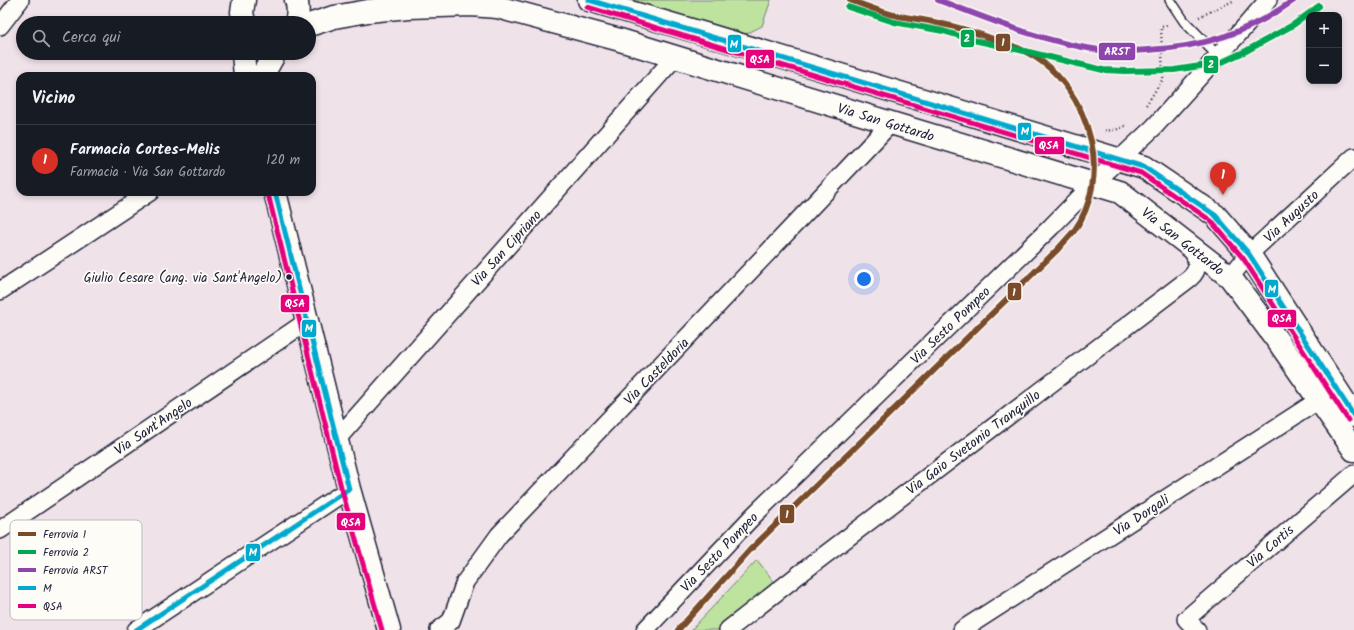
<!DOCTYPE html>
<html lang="it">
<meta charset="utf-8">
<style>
:root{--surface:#171b24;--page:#242831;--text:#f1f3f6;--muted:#9ea1a6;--line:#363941;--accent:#d93025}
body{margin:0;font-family:Kalam,sans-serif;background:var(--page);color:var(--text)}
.controls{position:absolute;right:12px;top:12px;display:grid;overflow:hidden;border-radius:8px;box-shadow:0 2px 6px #0003}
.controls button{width:36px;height:36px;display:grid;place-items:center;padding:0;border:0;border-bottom:1px solid var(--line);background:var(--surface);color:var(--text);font:20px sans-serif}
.you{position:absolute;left:864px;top:279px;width:14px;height:14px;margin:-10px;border:3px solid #fff;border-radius:50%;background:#1a73e8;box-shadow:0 0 0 6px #1a73e833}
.badge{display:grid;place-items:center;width:26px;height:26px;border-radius:50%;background:var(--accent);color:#fff;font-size:13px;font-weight:700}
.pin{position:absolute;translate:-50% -33px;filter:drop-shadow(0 1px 2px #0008)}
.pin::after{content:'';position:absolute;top:21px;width:14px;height:12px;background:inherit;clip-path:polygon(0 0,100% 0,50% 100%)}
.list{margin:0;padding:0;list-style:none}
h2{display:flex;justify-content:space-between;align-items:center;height:52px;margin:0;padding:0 16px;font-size:17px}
h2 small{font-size:13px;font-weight:400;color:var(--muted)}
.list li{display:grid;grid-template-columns:26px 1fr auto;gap:12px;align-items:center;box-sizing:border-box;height:72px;padding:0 16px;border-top:1px solid var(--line)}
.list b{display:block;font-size:15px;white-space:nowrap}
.list p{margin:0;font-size:13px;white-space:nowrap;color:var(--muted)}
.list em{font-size:13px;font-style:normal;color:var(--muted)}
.icon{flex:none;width:22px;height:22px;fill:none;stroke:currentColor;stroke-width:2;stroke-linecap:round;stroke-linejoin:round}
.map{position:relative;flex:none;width:1354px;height:630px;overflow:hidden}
.search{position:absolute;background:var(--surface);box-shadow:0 2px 6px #0003;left:16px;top:16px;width:300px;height:44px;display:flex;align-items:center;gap:10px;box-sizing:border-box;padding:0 14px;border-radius:22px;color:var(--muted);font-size:15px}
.panel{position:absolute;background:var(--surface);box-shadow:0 2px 6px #0003;left:16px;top:72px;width:300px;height:124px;border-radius:12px}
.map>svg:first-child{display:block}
.green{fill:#bde39e;stroke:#70826c}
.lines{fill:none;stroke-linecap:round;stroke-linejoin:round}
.service-casing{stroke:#22223b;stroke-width:12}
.minor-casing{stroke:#22223b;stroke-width:20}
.tertiary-casing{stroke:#22223b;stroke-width:25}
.secondary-casing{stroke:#22223b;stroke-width:25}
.path{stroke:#22223b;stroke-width:2.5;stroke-dasharray:1 3;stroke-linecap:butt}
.service{stroke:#fdfcf7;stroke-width:9}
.minor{stroke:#fdfcf7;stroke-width:17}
.tertiary{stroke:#fdfcf7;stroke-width:22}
.secondary{stroke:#fdfcf7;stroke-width:22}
.bus-1-casing{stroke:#fdfcf7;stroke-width:8}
.bus-2-casing{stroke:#fdfcf7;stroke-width:8}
.bus-1{stroke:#00a9ce;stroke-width:5}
.bus-2{stroke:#e5007d;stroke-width:5}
.rail-1-casing{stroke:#fdfcf7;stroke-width:9}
.rail-2-casing{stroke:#fdfcf7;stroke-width:9}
.rail-3-casing{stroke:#fdfcf7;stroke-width:9}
.rail-1{stroke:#7a4b2a;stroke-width:6}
.rail-2{stroke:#00a651;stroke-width:6}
.rail-3{stroke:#8e44ad;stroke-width:6}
.bus-dot{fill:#22223b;stroke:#fdfcf7;stroke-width:1.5}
.labels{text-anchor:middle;stroke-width:3.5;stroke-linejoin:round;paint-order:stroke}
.bus-label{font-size:13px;fill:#22223b;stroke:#fdfcf7;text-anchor:end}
.street-label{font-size:14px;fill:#22223b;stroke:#fdfcf7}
.key{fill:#fdfcf7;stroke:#bbbbbf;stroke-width:1}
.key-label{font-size:11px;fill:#22223b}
.line-badge{stroke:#fdfcf7;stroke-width:1.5}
.badge-label{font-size:11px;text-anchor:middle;font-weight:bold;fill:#fff}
</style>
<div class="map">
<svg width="1354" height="630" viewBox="0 0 1354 630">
<rect width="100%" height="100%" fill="#f0e2e9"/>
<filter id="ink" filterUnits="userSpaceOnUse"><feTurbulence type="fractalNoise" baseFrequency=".025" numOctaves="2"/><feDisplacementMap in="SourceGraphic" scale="8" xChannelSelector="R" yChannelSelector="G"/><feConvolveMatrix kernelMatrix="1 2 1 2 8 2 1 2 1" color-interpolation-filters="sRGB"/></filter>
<g filter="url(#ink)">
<g class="green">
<path d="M631 0H771L762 26 746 34Z"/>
<path d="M757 560 776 584 718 630H691Z"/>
</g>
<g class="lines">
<g class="service-casing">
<path id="service" d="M1170 0 1184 21 1218 56"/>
</g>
<g class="minor-casing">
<g id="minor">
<path d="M0 26 20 0"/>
<path d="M1230 277 1249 254 1354 157"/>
<path d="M0 291 150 192"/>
<path d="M337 439 675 57"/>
<path d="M0 530 306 322"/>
<path d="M136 630 349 489"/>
<path d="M439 630 451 621 465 582 499 535 891 123"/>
<path d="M645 630 754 515 1051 227 1093 184 1154 127 1218 56 1242 30 1268 0"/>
<path d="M728 630 797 576 1190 278C1202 267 1196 258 1190 245"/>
<path d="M962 630 1319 400"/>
<path d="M1197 630 1186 619 1354 474"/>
</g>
</g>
<g class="tertiary-casing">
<g id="tertiary">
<path d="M243 53 245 76"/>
<path d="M262 76 275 53"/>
<path d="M275 192 349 489 389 630"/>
</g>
</g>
<g class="secondary-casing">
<g id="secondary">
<path d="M244 0 242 12 244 23"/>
<path d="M589 0 705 34 1144 167 1215 215 1249 254 1354 416"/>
<path d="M296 23C298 15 299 8 296 0"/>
<path d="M309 25 334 17 368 11 408 7 471 5 497 7 620 40 891 123 1120 192 1230 277 1280 344 1354 450"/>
</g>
</g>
<g class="path">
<path d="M1199 17 1235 0"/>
<path d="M1146 105 1163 79 1161 27 1169 25"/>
<path d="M1105 131 1119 129 1127 125"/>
</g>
<use href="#service" class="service"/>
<use href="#minor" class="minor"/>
<use href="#tertiary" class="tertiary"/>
<use href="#secondary" class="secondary"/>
<g class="bus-1-casing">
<g id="bus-1">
<path d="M589 0 1144 167 1215 215 1249 254 1354 416"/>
<path d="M136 630 349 489 275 192"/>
</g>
</g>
<g class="bus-2-casing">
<g id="bus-2">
<path d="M587 7 1141 173 1210 220 1243 258 1348 420"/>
<path d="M268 194 342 491 382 630"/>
</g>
</g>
<use href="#bus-1" class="bus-1"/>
<use href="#bus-2" class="bus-2"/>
<g class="rail-1-casing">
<path id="rail-1" d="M678 630 750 550 1058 249C1063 243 1069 237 1074 231 1092 206 1098 171 1091 141 1082 102 1059 67 1022 50 1014 46 1005 43 996 40 977 33 958 27 938 23 922 19 906 18 890 14 876 10 863 5 850 0"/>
</g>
<g class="rail-2-casing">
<path id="rail-2" d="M848 7 894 22 943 31 973 40 1029 52 1103 70 1125 71 1174 70 1220 63 1246 51 1293 25 1319 6"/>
</g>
<g class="rail-3-casing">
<path id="rail-3" d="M938 0C991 20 1043 42 1099 50 1115 52 1132 51 1148 50 1204 47 1248 33 1294 0"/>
</g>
<use href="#rail-1" class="rail-1"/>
<use href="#rail-2" class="rail-2"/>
<use href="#rail-3" class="rail-3"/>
</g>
</g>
<circle class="bus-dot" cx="289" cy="277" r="3.5"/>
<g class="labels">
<g class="bus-label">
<text x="282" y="282">Giulio Cesare (ang. via Sant'Angelo)</text>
</g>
<g class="street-label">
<text transform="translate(886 122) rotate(17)" y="5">Via San Gottardo</text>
<text transform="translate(1291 216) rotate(-43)" y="5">Via Augusto</text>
<text transform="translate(1183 241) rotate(38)" y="5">Via San Gottardo</text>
<text transform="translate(506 248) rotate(-48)" y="5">Via San Cipriano</text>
<text transform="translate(950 325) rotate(-44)" y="5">Via Sesto Pompeo</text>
<text transform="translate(656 371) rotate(-46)" y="5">Via Casteldoria</text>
<text transform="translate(153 426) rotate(-34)" y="5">Via Sant'Angelo</text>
<text transform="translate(973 442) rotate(-37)" y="5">Via Gaio Svetonio Tranquillo</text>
<text transform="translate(1141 515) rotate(-33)" y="5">Via Dorgali</text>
<text transform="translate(1270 546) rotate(-41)" y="5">Via Cortis</text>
<text transform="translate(719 552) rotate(-46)" y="5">Via Sesto Pompeo</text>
</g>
</g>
<rect x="10" y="520" width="132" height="100" rx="6" class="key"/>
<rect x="18" y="532" width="18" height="4" fill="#7a4b2a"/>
<rect x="18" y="550" width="18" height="4" fill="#00a651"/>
<rect x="18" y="568" width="18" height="4" fill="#8e44ad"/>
<rect x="18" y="586" width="18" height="4" fill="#00a9ce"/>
<rect x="18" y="604" width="18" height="4" fill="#e5007d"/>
<g class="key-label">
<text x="43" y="538">Ferrovia 1</text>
<text x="43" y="556">Ferrovia 2</text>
<text x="43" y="574">Ferrovia ARST</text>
<text x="43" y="592">M</text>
<text x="43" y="610">QSA</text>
</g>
<g class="line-badge">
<rect x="960" y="29" width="15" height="19" rx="4" fill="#00a651"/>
<rect x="995" y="33" width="16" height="19" rx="4" fill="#7a4b2a"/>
<rect x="727" y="34" width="15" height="19" rx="4" fill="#00a9ce"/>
<rect x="1098" y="42" width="38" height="19" rx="4" fill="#8e44ad"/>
<rect x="745" y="49" width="30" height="20" rx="4" fill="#e5007d"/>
<rect x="1203" y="55" width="16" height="19" rx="4" fill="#00a651"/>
<rect x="1017" y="122" width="15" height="19" rx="4" fill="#00a9ce"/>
<rect x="1034" y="136" width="31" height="19" rx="4" fill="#e5007d"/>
<rect x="1264" y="279" width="15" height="19" rx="4" fill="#00a9ce"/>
<rect x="1007" y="282" width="15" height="19" rx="4" fill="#7a4b2a"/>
<rect x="280" y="294" width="30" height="19" rx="4" fill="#e5007d"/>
<rect x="1267" y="309" width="30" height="19" rx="4" fill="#e5007d"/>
<rect x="301" y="319" width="16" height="19" rx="4" fill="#00a9ce"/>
<rect x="779" y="504" width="16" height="20" rx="4" fill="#7a4b2a"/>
<rect x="336" y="512" width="30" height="19" rx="4" fill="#e5007d"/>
<rect x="245" y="543" width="16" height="19" rx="4" fill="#00a9ce"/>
</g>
<g class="badge-label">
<text x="967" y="42">2</text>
<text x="1003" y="46">1</text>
<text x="734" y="48">M</text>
<text x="1117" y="55">ARST</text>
<text x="760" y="63">QSA</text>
<text x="1211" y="68">2</text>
<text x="1025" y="135">M</text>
<text x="1049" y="149">QSA</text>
<text x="1272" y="293">M</text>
<text x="1014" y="296">1</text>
<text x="295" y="307">QSA</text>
<text x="1282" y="322">QSA</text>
<text x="309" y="332">M</text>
<text x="787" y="518">1</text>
<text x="351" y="526">QSA</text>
<text x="253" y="556">M</text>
</g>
</svg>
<div class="controls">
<button>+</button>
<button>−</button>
</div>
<div class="you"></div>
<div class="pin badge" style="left:1223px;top:195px">1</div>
<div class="search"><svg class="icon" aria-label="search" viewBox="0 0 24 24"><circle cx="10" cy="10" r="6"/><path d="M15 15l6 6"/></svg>Cerca qui</div>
<section class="panel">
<h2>Vicino<small></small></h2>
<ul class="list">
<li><span class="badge">1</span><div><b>Farmacia Cortes-Melis</b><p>Farmacia · Via San Gottardo</p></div><em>120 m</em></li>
</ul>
</section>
</div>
